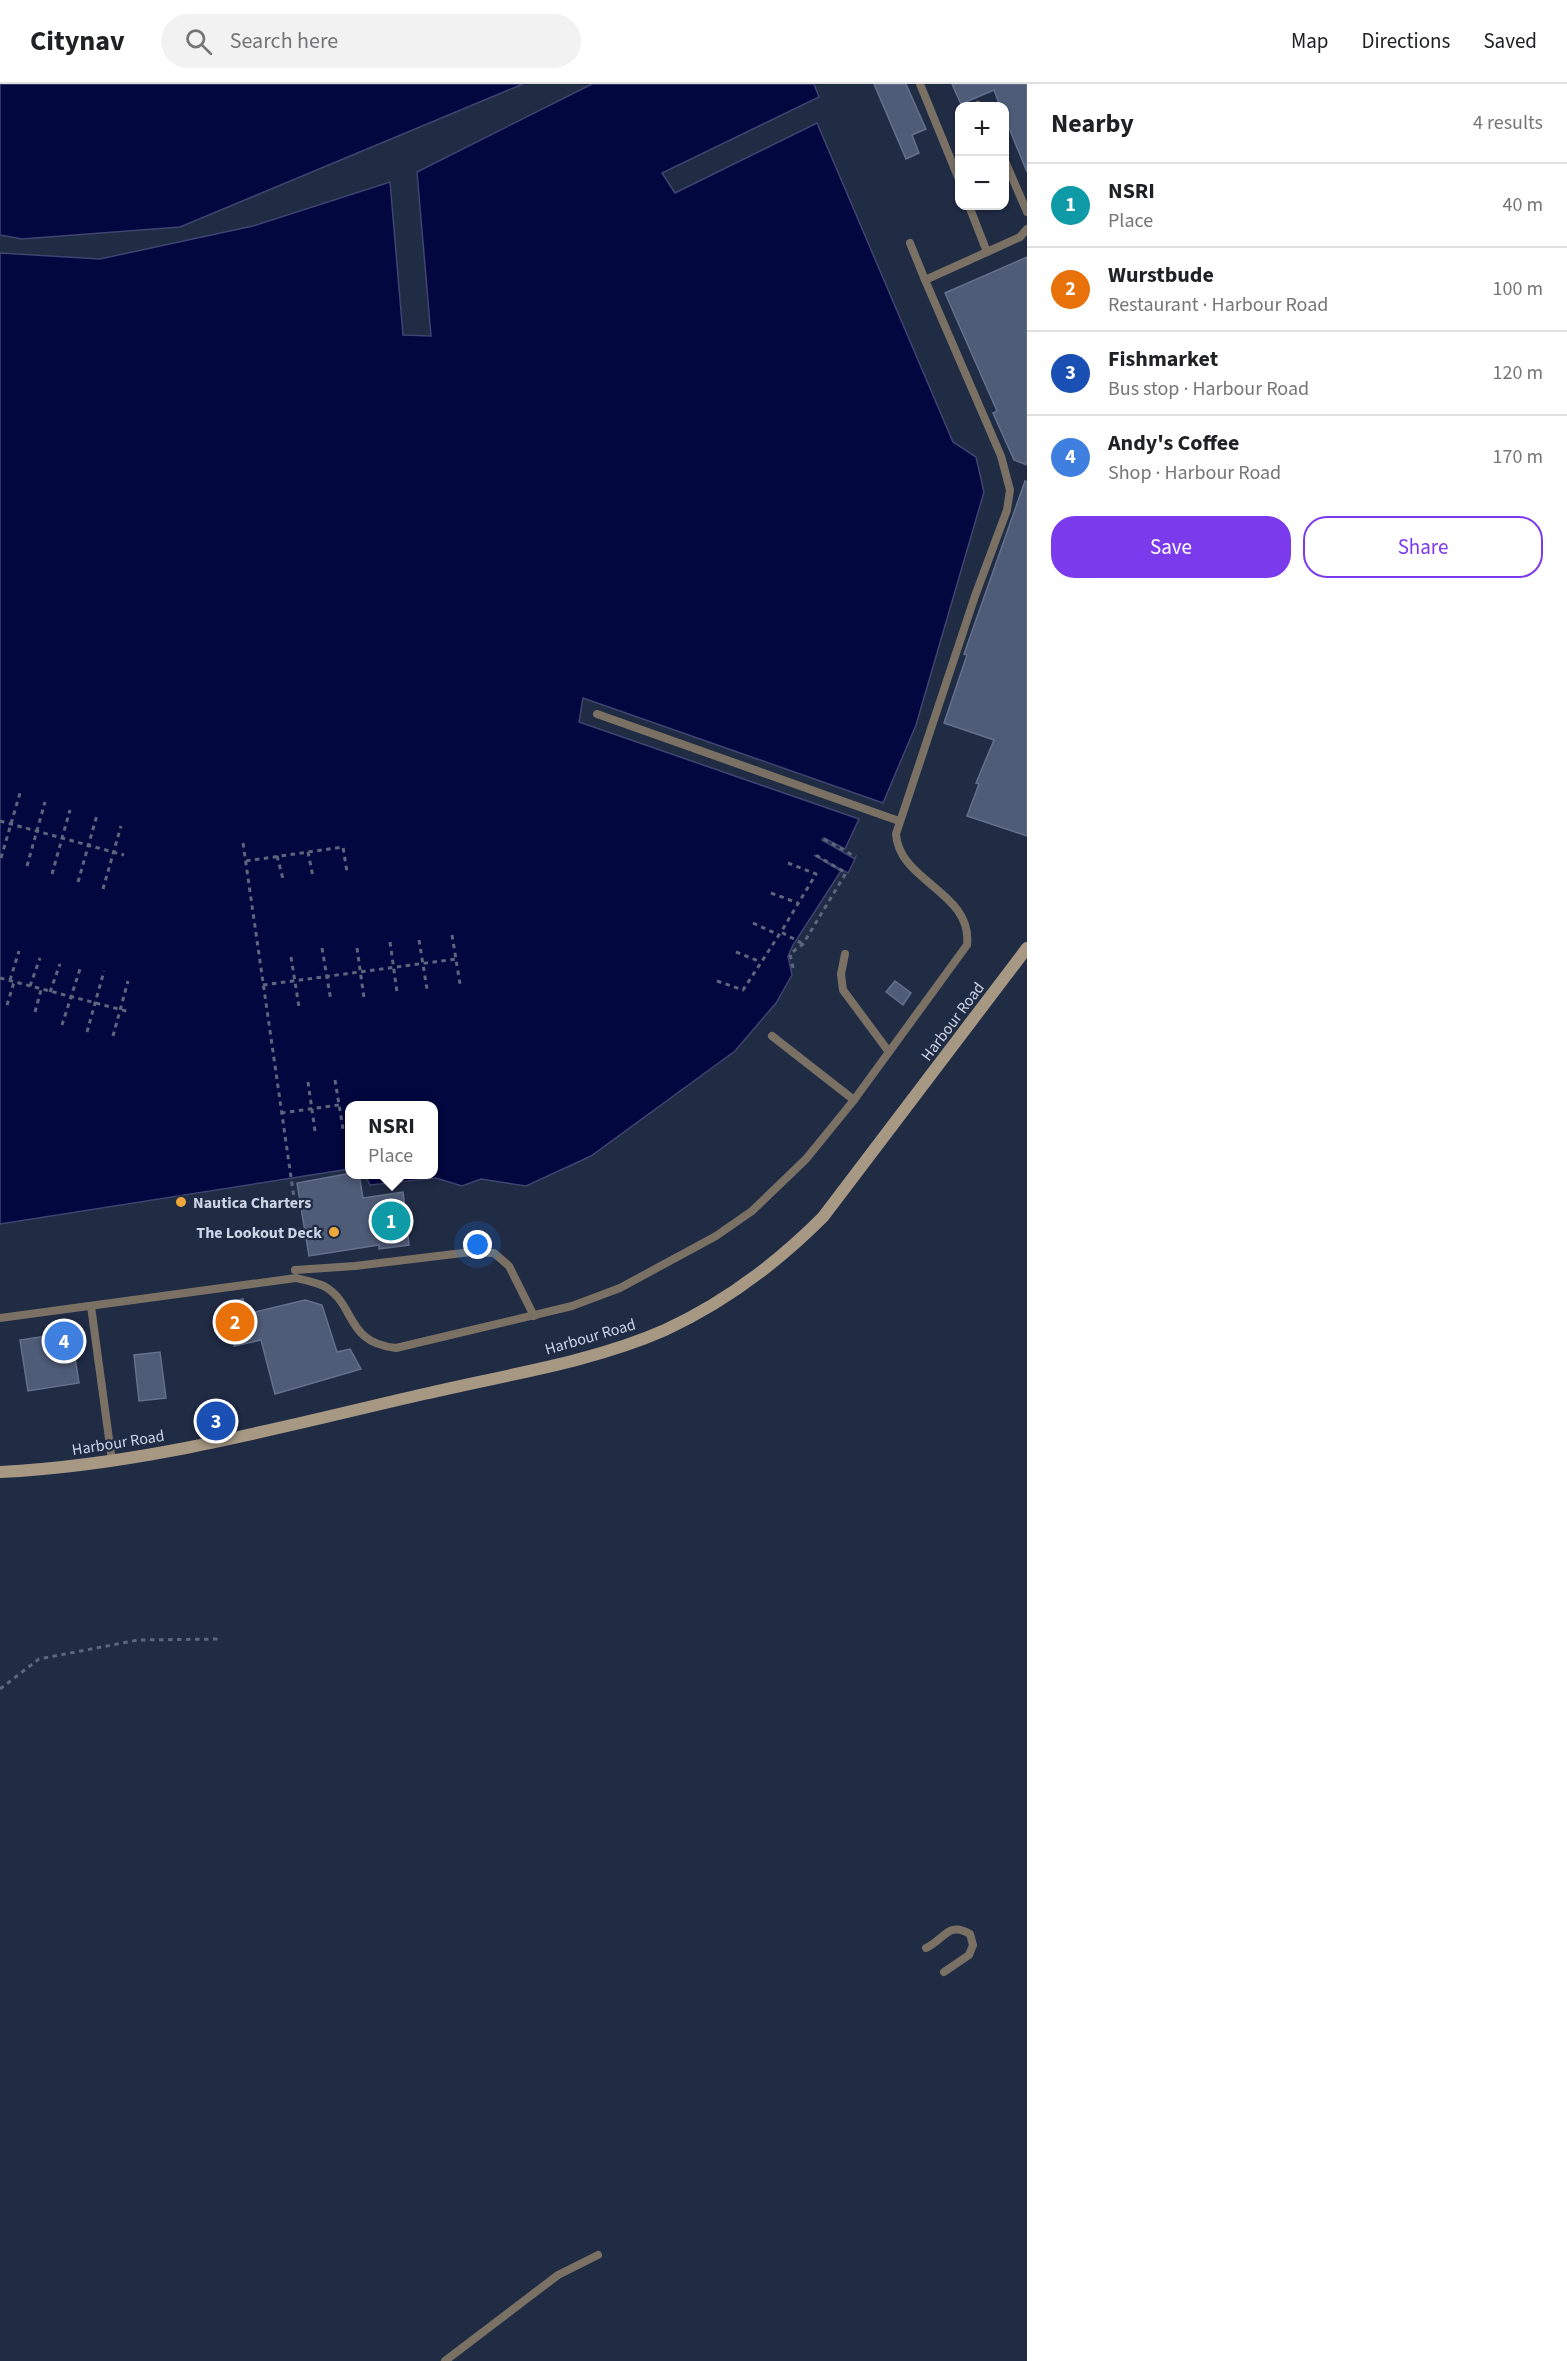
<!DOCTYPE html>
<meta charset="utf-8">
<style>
:root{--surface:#fff;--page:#f2f2f2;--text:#202124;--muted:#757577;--line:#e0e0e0;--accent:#7c3aed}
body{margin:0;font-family:"Source Sans 3",sans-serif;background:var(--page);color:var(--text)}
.controls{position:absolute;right:18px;top:18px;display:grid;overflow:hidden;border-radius:12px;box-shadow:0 2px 4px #0004}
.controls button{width:54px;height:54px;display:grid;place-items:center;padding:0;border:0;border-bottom:2px solid var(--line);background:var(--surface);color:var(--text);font:30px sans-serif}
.you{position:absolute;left:478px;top:1161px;width:21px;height:21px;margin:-15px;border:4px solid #fff;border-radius:50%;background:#1a73e8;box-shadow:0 0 0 9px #1a73e833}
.badge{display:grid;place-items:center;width:39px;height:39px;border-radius:50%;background:var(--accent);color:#fff;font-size:20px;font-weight:700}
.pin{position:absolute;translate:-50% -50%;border:3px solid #fff;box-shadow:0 2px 6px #0006}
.popup{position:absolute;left:345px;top:1017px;width:93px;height:78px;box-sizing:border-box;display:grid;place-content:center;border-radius:12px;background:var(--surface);filter:drop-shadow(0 2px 4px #0005);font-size:20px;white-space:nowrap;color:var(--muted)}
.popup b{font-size:22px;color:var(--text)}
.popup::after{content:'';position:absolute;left:50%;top:100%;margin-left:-12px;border:12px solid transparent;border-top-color:var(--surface)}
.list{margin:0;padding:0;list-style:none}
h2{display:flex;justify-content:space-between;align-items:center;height:78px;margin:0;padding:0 24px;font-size:26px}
h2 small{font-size:20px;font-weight:400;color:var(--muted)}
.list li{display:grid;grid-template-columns:39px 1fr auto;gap:18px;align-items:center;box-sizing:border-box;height:84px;padding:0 24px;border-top:2px solid var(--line)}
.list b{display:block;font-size:22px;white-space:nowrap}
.list p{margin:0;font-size:20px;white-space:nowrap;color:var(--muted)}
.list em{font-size:20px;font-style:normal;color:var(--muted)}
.actions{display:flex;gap:12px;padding:18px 24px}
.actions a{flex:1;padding:14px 0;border:2px solid var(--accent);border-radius:24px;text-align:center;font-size:21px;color:var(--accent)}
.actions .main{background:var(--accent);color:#fff}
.icon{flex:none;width:33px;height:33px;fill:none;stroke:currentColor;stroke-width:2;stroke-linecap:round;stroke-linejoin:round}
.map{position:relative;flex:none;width:1027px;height:2277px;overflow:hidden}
header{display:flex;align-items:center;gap:36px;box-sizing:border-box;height:84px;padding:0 30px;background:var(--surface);border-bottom:2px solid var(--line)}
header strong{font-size:28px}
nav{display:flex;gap:33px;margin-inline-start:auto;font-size:21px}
.search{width:420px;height:54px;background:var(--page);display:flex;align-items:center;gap:15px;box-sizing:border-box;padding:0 21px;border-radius:33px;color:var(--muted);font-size:22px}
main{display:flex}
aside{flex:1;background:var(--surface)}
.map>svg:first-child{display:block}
.water{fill:#02073f;stroke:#3f4471;stroke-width:1.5}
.building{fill:#4f5c78;stroke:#64718e;stroke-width:1.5}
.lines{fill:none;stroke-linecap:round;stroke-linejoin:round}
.path{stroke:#5c667c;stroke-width:3;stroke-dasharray:4.5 4.5;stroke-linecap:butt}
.lane{stroke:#7a7164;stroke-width:8}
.secondary{stroke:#a79884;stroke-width:12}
.poi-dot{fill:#eea83c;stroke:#202b44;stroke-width:2}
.labels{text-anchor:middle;stroke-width:4.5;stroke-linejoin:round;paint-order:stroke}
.street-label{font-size:16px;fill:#cdd4e5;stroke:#202b44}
.poi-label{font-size:16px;font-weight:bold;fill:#cdd4e5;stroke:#202b44;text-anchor:start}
</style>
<header>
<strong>Citynav</strong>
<div class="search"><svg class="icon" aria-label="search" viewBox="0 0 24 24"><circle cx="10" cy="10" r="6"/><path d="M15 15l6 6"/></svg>Search here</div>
<nav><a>Map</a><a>Directions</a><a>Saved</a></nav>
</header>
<main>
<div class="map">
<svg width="1027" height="2277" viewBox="0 0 1027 2277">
<rect width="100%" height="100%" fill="#202b44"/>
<g class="water">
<path d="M0 0H523L180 143 22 155 0 151Z"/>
<path d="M592 0H814L819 13 662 89 675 109 817 39 953 358 976 373 984 408 916 641 883 719 583 614 579 638 859 735 845 765 824 754 822 756 855 775 848 789 814 771 841 787 793 861 788 872 792 891 776 919 735 967 591 1072 526 1102 481 1095 462 1102 436 1094 370 1101 365 1091 433 1090V1022H349V1085L0 1140V169L100 175 253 142 390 98 403 251 431 252 417 88Z"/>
</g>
<g class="building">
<path d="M874 0H906L926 45 912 51 919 69 906 75Z"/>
<path d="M952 0H1027V88L1005 34V22H1000L994 6 961 20Z"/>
<path d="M1027 173V381L1014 376 993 329 997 327 945 209Z"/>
<path d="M1025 397 1027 398V752L967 732 979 700 976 699 994 656 944 639 967 571 964 570Z"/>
<path d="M895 897 911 909 903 921 886 908Z"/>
<path d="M346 1090H359L363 1114 403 1108 409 1161 379 1165V1161L309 1172 297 1099Z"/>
<path d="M243 1215 247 1230 305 1216 322 1221 337 1268 350 1265 361 1285 275 1310 261 1256 234 1262 224 1219Z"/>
<path d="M71 1248 79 1299 28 1307 20 1256Z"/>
<path d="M160 1268 166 1314 139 1317 134 1271Z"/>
</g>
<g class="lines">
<g class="path">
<path d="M0 737 124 771"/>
<path d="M824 755 856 773"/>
<path d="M243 759 294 1114"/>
<path d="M308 768 313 793"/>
<path d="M277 772 283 795"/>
<path d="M1 774 20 709"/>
<path d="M246 777 343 763 347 788"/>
<path d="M788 779 816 790 781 848 803 860"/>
<path d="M27 782 45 718"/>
<path d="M52 790 70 726"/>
<path d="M78 798 97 731"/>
<path d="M103 805 121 742"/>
<path d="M771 809 798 819"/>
<path d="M753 839 779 851"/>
<path d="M452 851 460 900"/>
<path d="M419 856 427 905"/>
<path d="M390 858 397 908"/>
<path d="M322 864 331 917"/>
<path d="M357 864 364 914"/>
<path d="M736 868 761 878"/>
<path d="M291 873 299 923"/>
<path d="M793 884 790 870 803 860 846 789 814 770"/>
<path d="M0 894 130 928"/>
<path d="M10 896 19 867"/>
<path d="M717 897 743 906 781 848"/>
<path d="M263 901 456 875"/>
<path d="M30 902 40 874"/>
<path d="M50 908 60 880"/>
<path d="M7 921 14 898"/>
<path d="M35 928 41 906"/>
<path d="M62 941 80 885"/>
<path d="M87 948 104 887"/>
<path d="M113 952 128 897"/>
<path d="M335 996 343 1045"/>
<path d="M308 998 315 1047"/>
<path d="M281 1029 339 1021"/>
<path d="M0 1605 39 1575 138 1556 220 1555"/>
</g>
<g class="lane">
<path d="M920 0 960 98"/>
<path d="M978 21 979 22"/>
<path d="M1005 77 1027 128"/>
<path d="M910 159 925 196"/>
<path d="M987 168 1020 153 1027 145"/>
<path d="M597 630 899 737"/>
<path d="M845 870 841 890 843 906 889 968"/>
<path d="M772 952 854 1016"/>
<path d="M295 1186 355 1182 471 1168 494 1169 509 1182 534 1232"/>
<path d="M91 1222 112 1377"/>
<path d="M0 1234 296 1194C305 1196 315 1198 324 1202 357 1221 344 1258 396 1264L572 1222 620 1204 716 1152 752 1127 806 1075 854 1016 967 861C973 808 899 798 896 750L975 512 1007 426 1010 406 1001 372 925 196 987 168 969 122"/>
<path d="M926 1864C945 1855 948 1837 970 1850L973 1861 969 1871 944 1888"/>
<path d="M445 2277 558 2191 598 2171"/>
</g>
<path class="secondary" d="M0 1388C144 1381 284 1342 424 1310 504 1291 590 1279 665 1246 726 1218 776 1180 823 1133L1027 864"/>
</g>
<g class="poi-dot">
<circle cx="181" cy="1118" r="6"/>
<circle cx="334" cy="1148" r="6"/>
</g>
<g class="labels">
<g class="street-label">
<text transform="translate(952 937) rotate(-53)" y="6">Harbour Road</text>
<text transform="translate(590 1252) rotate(-16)" y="6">Harbour Road</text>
<text transform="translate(118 1358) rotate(-9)" y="6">Harbour Road</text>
</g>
<g class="poi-label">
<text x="193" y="1124">Nautica Charters</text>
<text x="322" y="1154" text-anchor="end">The Lookout Deck</text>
</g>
</g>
</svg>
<div class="controls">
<button>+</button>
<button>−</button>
</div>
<div class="you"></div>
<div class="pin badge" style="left:391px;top:1137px;background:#0f9aa8">1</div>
<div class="popup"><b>NSRI</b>Place</div>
<div class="pin badge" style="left:235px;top:1238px;background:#e8710a">2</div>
<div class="pin badge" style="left:216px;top:1337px;background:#1a4fb4">3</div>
<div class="pin badge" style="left:64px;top:1257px;background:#3f7fe0">4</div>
</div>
<aside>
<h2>Nearby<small>4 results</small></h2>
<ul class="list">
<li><span class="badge" style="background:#0f9aa8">1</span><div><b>NSRI</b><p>Place</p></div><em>40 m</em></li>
<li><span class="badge" style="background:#e8710a">2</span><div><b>Wurstbude</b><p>Restaurant · Harbour Road</p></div><em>100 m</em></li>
<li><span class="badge" style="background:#1a4fb4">3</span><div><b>Fishmarket</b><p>Bus stop · Harbour Road</p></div><em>120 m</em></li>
<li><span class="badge" style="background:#3f7fe0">4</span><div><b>Andy's Coffee</b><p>Shop · Harbour Road</p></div><em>170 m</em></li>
</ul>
<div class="actions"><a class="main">Save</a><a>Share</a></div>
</aside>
</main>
